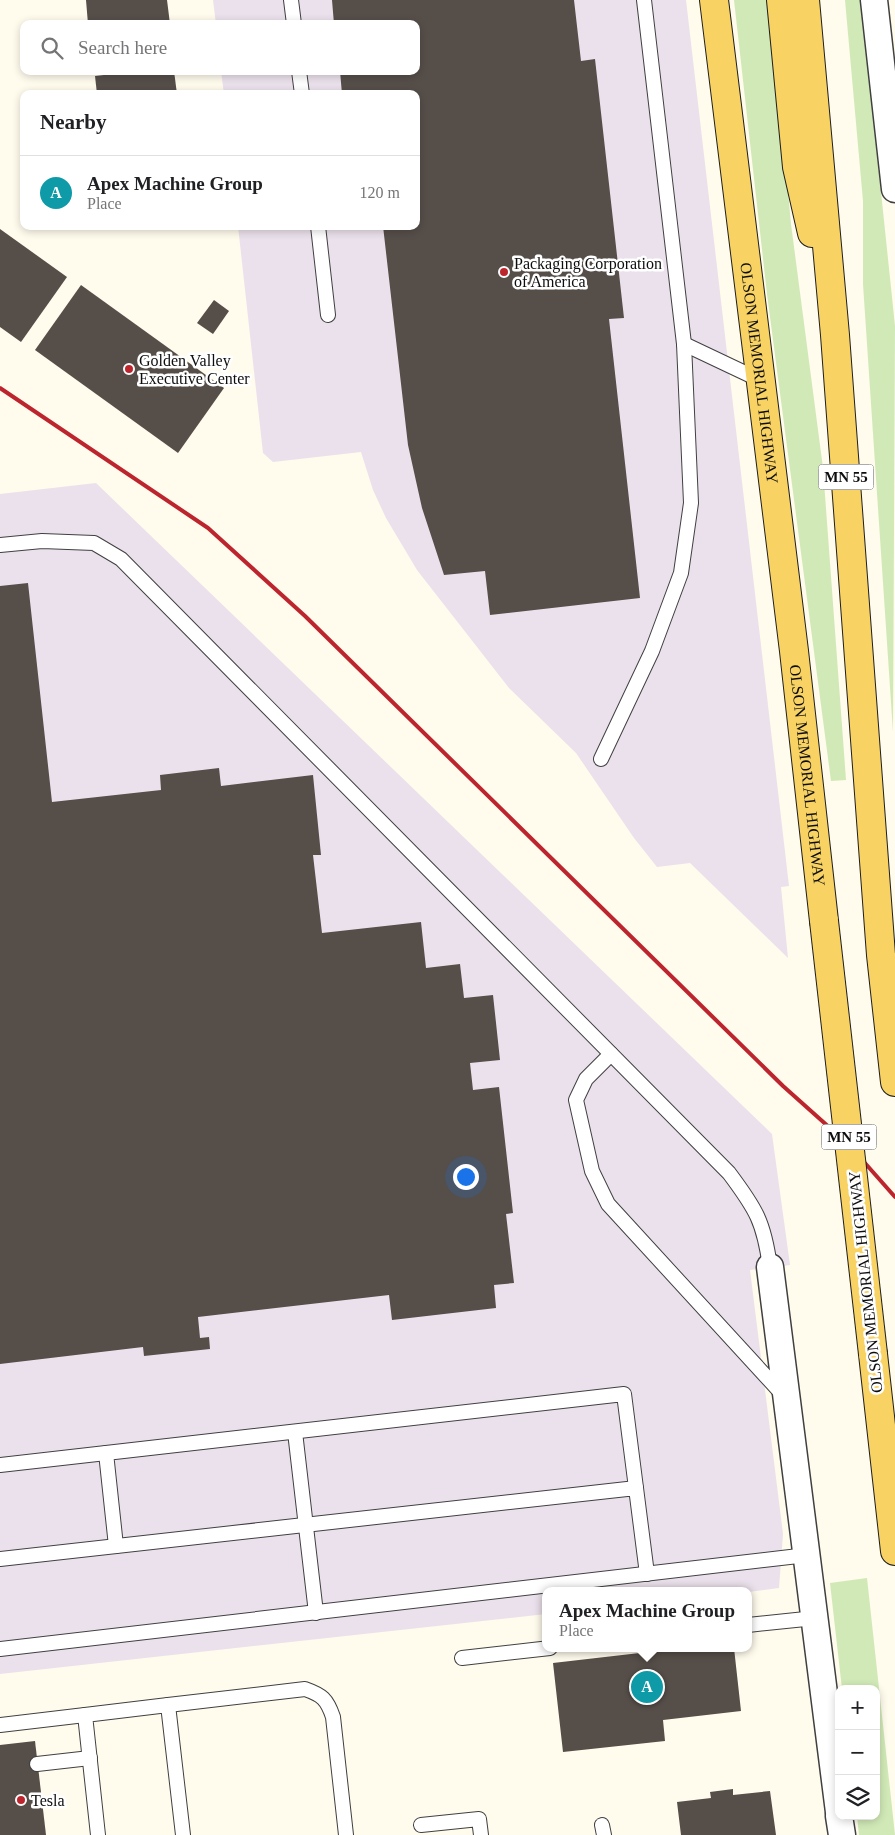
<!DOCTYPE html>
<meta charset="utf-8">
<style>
:root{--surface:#fff;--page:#f2f2f2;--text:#202124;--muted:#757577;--line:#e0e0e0;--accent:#bd252e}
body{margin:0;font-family:"Times New Roman",serif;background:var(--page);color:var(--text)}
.controls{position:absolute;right:15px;bottom:15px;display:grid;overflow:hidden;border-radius:10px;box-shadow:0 2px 8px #0003}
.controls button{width:45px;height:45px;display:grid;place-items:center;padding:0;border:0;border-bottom:1px solid var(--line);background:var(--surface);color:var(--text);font:25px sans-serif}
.you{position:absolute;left:465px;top:1176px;width:18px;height:18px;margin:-12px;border:4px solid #fff;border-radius:50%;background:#1a73e8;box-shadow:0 0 0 8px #1a73e833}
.badge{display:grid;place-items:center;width:32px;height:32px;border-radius:50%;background:var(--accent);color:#fff;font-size:16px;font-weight:700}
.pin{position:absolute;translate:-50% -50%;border:2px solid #fff;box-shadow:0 1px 5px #0006}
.popup{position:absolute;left:542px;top:1587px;width:210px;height:65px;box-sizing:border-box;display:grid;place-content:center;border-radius:10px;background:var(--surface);filter:drop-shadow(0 1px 4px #0005);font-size:16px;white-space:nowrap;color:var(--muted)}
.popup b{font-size:19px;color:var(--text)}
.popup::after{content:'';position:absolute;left:50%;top:100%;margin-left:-10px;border:10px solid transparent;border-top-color:var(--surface)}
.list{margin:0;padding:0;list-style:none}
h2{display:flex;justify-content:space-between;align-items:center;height:65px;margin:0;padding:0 20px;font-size:21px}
h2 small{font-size:16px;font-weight:400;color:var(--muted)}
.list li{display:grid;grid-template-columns:32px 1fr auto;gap:15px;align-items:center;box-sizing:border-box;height:75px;padding:0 20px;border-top:1px solid var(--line)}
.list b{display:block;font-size:19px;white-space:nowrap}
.list p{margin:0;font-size:16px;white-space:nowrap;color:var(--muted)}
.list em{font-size:16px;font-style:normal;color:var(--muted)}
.icon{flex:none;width:28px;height:28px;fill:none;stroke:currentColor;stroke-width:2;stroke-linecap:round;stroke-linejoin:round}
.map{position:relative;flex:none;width:895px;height:1835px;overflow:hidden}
.search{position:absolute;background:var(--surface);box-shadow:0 2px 8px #0003;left:20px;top:20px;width:400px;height:55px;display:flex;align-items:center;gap:12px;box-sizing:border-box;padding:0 18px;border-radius:10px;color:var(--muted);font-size:19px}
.panel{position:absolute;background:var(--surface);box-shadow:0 2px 8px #0003;left:20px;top:90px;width:400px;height:140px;border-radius:10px}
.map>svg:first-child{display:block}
.industrial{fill:#ebe1ec}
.green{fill:#d1e9b7}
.building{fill:#564e49}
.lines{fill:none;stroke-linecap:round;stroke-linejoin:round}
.lane-casing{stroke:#404040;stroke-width:16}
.street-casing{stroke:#404040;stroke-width:29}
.primary-casing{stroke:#1e1e1e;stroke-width:30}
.lane{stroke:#fff;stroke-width:14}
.street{stroke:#fff;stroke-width:26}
.primary{stroke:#f8d364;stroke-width:28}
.rail{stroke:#bd252e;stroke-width:4}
.primary-bridge-casing{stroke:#1e1e1e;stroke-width:30;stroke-linecap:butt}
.primary-bridge{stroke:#f8d364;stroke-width:28}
.poi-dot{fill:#bd252e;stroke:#fff;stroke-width:2}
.labels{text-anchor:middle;stroke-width:5;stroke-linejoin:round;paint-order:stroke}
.shield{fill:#fff;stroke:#565656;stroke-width:1}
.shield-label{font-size:15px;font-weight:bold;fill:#0d0d0d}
.poi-label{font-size:16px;fill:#0d0d0d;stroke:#fff;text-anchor:start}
.street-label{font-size:16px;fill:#0d0d0d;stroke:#fff}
</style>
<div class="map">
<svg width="895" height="1835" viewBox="0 0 895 1835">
<rect width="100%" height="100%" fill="#fffbed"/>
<g class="industrial">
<path d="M213 0H686L789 886 781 887 788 958 690 863 657 867 634 838 576 753 509 688 417 570 386 518 373 490 361 452 273 462 263 453 238 226H416V94H224L221 71H416V24H216Z"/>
<path d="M96 483 772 1134 790 1265 750 1270 783 1534 779 1588 748 1592 546 1591V1614L0 1674V494Z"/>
</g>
<g class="green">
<path d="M734 0H770L791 224 823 468 846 780 831 781 767 294Z"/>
<path d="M845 0H861L895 326 893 732 863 284V201Z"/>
<path d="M867 1578 895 1835H859L857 1816H876V1689H842L830 1583Z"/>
</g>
<g class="building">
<path d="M86 0H167L170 24H88Z"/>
<path d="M332 0H574L581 61 595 59 624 318 609 319 640 598 490 615 485 571 444 575 422 508 408 445 383 226H416V94H342L340 71H416V24H334Z"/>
<path d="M139 71H174L177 94H97L95 76Z"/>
<path d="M0 229 67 277 21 342 0 327Z"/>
<path d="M81 285 224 388 178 453 35 350Z"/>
<path d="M214 300 229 311 213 334 197 323Z"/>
<path d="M28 583 52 802 161 790 160 775 219 768 221 786 313 775 321 855H313L322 933 421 922 426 968 460 964 464 998 493 995 500 1060 470 1063 473 1090 499 1087 513 1213 506 1214 514 1283 494 1285 496 1308 392 1320 389 1295 198 1317 200 1338 209 1337 210 1349 144 1356 143 1347 0 1364V586Z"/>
<path d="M683 1648H734L741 1711 663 1720 665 1741 563 1752 553 1663Z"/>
<path d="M35 1741 46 1835H0V1745Z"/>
<path d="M733 1789V1795L770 1791 776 1835H681L677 1802 711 1798 710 1792Z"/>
</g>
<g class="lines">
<g class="lane-casing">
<g id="lane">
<path d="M291 0 294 24"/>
<path d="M299 71 302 94"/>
<path d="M318 226 328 315"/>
<path d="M684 344 760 380"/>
<path d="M0 545 42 541 94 543 121 559 729 1173C756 1209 764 1222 770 1267"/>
<path d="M601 759 652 651 681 573 691 503 684 344 644 0"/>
<path d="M611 1054 586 1079 576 1100 592 1171 608 1204 784 1396"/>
<path d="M295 1432 316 1613"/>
<path d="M0 1465 106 1453"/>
<path d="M116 1546 106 1453 624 1394 636 1488"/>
<path d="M0 1559 636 1488 647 1574"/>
<path d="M748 1625 815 1618"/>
<path d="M0 1649 807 1555"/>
<path d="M462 1658 550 1648"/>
<path d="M168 1705 305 1689C322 1695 327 1699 333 1717L346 1835"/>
<path d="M0 1725 85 1715"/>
<path d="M37 1764 90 1758"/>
<path d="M421 1825 479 1819 481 1835"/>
<path d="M602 1825 604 1835"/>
<path d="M98 1835 85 1715 168 1705 183 1835"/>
</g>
</g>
<g class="street-casing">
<g id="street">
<path d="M874 0 895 189"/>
<path d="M770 1267 839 1812"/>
<path d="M839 1816 842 1835"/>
</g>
</g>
<g class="primary-casing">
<g id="primary">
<path id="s1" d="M714 0 794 651 824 921"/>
<path d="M781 0 797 167 812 233"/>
<path d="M805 0 835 335 881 955 895 1082"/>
<path d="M873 1354 895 1551"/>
</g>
</g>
<use href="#lane" class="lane"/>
<use href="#street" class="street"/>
<use href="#primary" class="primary"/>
<path class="rail" d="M0 388 208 528 305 616 783 1086 849 1145 895 1197"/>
<g class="primary-bridge-casing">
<path id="primary-bridge" d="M824 921 873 1354"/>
</g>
<use href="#primary-bridge" class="primary-bridge"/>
</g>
<g class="poi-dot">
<circle cx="504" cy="272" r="5"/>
<circle cx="129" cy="369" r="5"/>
<circle cx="21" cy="1800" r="5"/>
</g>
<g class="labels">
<g class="shield">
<rect x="818.5" y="464.5" width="55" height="25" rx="4"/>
<rect x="821.5" y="1124.5" width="55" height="25" rx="4"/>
</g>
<g class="shield-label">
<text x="846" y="482">MN 55</text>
<text x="849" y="1142">MN 55</text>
</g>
<g class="poi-label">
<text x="514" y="269">Packaging Corporation<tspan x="514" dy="18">of America</tspan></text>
<text x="139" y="366">Golden Valley<tspan x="139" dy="18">Executive Center</tspan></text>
<text x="31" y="1806">Tesla</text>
</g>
<g class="street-label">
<text dy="6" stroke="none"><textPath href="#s1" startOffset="376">OLSON MEMORIAL HIGHWAY</textPath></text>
<text dy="6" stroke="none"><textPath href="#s1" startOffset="781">OLSON MEMORIAL HIGHWAY</textPath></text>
<text transform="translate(865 1282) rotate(-96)" y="6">OLSON MEMORIAL HIGHWAY</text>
</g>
</g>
</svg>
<div class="controls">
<button>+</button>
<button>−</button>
<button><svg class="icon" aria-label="layers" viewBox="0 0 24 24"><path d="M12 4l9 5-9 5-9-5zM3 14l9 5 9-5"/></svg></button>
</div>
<div class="you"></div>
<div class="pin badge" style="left:647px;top:1687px;background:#0f9aa8">A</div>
<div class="popup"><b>Apex Machine Group</b>Place</div>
<div class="search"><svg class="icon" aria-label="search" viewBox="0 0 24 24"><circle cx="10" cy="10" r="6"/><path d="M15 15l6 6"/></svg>Search here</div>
<section class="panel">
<h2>Nearby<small></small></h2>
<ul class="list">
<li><span class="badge" style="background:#0f9aa8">A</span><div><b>Apex Machine Group</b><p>Place</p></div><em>120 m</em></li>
</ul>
</section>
</div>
